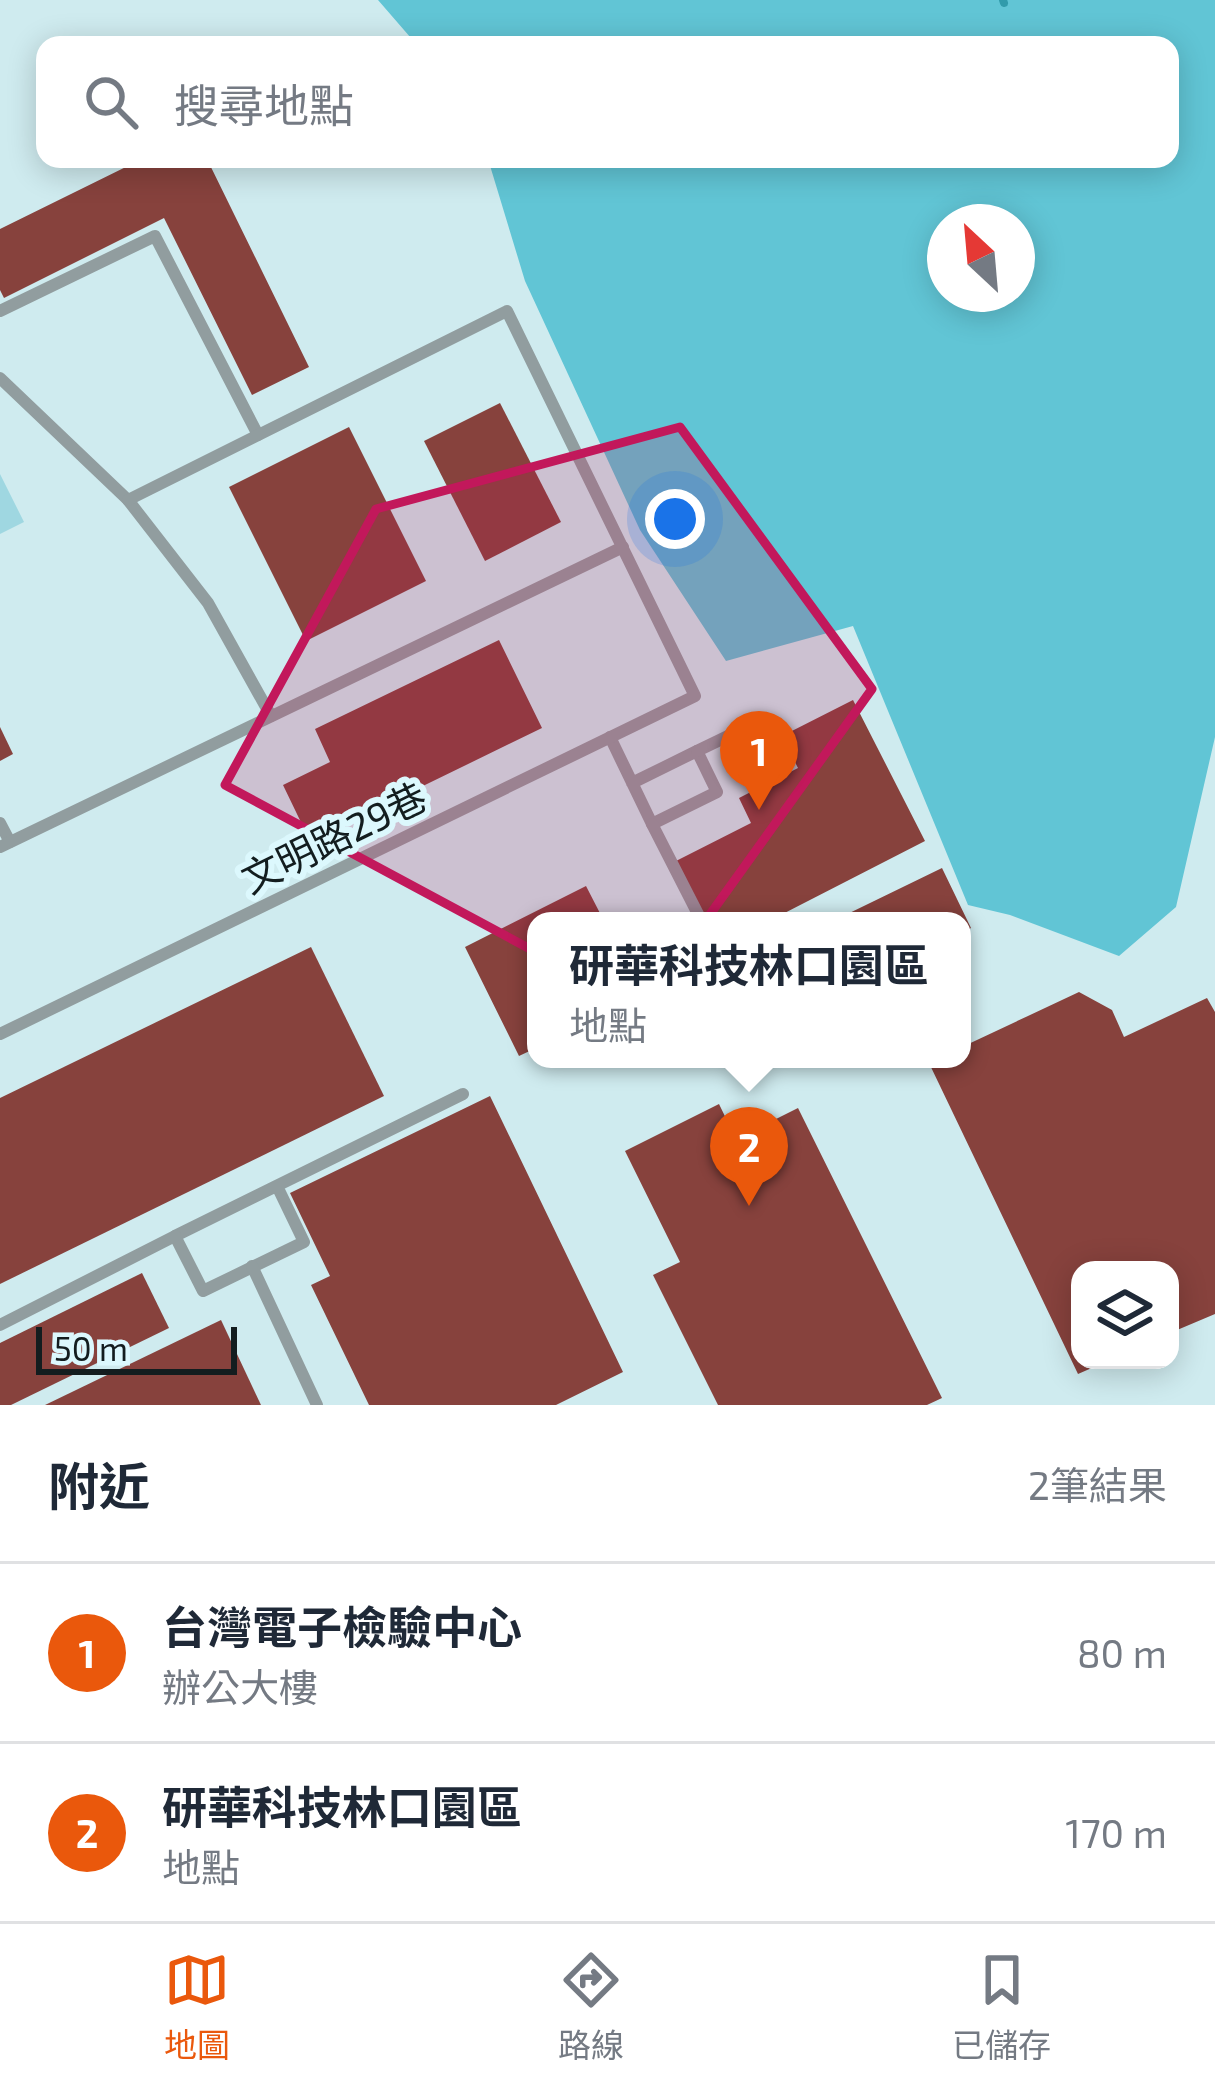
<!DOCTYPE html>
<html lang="zh-TW">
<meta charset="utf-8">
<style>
:root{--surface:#fff;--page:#f6f6f7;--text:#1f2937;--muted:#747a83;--line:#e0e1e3;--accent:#ea580c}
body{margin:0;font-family:"Exo 2","Noto Sans TC",sans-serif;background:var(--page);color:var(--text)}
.controls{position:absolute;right:36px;bottom:36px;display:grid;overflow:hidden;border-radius:24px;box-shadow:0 6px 30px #0003}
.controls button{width:108px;height:108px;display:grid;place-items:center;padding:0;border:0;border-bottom:3px solid var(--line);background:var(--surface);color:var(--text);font:60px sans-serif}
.compass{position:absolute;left:927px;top:204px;width:108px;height:108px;border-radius:50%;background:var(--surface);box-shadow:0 6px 30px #0003;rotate:334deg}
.scale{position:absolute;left:36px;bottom:30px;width:201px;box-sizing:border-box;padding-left:12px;border:6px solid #131d1f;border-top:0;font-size:33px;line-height:42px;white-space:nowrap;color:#131d1f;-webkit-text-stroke:9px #dcf8fd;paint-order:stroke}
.you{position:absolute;left:675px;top:519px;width:42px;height:42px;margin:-30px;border:9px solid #fff;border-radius:50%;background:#1a73e8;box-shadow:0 0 0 18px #1a73e833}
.badge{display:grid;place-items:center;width:78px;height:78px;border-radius:50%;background:var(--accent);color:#fff;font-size:39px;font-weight:700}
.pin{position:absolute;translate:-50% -99px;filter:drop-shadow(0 3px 6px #0008)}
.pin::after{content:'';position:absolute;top:63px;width:42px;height:36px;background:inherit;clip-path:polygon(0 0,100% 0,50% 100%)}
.popup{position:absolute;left:527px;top:912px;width:444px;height:156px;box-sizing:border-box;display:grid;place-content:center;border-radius:24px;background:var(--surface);filter:drop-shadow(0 3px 9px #0005);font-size:39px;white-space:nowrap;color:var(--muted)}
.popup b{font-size:45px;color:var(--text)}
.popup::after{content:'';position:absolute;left:50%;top:100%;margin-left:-24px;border:24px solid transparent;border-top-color:var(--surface)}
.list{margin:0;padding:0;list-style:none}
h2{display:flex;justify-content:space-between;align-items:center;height:156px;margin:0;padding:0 48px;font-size:51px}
h2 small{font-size:39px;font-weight:400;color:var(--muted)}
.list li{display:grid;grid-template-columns:78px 1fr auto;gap:36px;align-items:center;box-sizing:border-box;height:180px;padding:0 48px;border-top:3px solid var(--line)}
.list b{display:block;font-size:45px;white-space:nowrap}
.list p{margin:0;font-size:39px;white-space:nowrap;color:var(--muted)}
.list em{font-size:39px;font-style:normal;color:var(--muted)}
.icon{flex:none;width:66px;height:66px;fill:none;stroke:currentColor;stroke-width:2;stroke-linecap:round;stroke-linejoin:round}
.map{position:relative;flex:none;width:1215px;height:1405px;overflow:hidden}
.search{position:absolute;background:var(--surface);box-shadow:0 6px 30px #0003;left:36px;right:36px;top:36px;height:132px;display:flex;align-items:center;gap:30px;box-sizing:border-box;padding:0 42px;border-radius:24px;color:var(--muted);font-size:45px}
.sheet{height:516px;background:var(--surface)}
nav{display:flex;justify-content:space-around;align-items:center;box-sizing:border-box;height:168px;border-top:3px solid var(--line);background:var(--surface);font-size:33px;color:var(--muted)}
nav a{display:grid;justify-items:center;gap:6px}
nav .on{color:var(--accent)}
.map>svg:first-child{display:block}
.green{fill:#9fd7e1}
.forest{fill:#61c5d5;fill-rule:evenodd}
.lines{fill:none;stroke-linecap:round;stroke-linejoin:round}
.stream{stroke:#319bab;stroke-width:8}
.building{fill:#87423d}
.service{stroke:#919d9f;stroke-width:12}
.marked{fill:#c2185b;fill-opacity:0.2;stroke:#c2185b;stroke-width:9;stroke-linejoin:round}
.labels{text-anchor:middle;stroke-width:12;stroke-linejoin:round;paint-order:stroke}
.street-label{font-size:39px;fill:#131d1f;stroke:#dcf8fd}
</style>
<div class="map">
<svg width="1215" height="1405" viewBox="0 0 1215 1405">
<rect width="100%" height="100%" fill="#cfebef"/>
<path class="green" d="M0 474 24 522 0 534Z"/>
<path class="forest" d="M378 0H1215V737L1176 907 1119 956 1010 915 968 905 853 626 726 661 640 530 525 281 488 159H1170V45H417ZM945 222H1017V294H945Z"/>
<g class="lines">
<path class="stream" d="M1003 0 1004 3"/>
</g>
<g class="building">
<path d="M142 159H207L309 367 252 395 164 218 4 298 0 290V229Z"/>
<path d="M500 403 561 522 485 561 424 441Z"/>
<path d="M349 427 426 581 306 641 229 487Z"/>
<path d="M499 640 542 728 310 841 283 785 330 762 315 729Z"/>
<path d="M853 700 925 841 769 921H706L676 861 751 823 739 798 798 768 782 736Z"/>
<path d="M0 727 13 754 0 761Z"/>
<path d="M942 868 971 928 962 933V921H833Z"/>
<path d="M586 886 604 921H536V1048L519 1056 465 947Z"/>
<path d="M311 947 384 1096 0 1284V1098Z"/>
<path d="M1079 992 1112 1010 1124 1037 1207 998 1215 1012V1314L1170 1333V1270H1080V1360H1110L1078 1374 929 1063 962 1059V1047Z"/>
<path d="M490 1096 623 1372 556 1405H369L311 1285 330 1276 290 1193Z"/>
<path d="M719 1104 736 1139 798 1108 942 1398 927 1405H718L653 1275 680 1262 625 1151Z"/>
<path d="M142 1273 169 1328 11 1405H0V1343Z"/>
<path d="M221 1320 261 1405H45Z"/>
</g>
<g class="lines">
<g class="service">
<path d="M0 311 155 236 258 435"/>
<path d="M0 378 128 500 208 603 271 716"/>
<path d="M610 737 652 824 717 792 697 751 632 783"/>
<path d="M697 751 753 724"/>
<path d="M0 823 10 842"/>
<path d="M652 824 700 918"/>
<path d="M0 847 623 547"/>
<path d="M0 1034 695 696 507 311 128 500"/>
<path d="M277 1186 304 1242 203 1291 175 1236 463 1094"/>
<path d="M252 1266 317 1405"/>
<path d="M0 1325 175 1236"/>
</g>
</g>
<path class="marked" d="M680 427 872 689 642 1009 225 785 376 509Z"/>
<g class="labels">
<g class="street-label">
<text transform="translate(334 838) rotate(-26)" y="14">文明路29巷</text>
</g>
</g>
</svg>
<div class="controls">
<button><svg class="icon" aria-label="layers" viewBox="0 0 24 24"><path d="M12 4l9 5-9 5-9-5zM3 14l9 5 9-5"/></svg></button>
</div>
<svg class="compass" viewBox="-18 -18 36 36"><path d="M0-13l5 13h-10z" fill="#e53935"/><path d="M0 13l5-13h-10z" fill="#747a83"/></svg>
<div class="scale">50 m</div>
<div class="you"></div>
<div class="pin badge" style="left:759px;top:810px">1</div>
<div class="pin badge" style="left:749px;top:1206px">2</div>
<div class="popup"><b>研華科技林口園區</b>地點</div>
<div class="search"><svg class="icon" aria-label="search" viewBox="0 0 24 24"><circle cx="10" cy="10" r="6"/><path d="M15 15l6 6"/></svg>搜尋地點</div>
</div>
<section class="sheet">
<h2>附近<small>2筆結果</small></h2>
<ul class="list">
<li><span class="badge">1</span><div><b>台灣電子檢驗中心</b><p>辦公大樓</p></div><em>80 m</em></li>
<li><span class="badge">2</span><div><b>研華科技林口園區</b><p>地點</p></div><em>170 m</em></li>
</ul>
</section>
<nav>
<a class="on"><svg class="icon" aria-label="map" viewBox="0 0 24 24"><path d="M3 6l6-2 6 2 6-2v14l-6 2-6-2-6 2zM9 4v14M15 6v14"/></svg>地圖</a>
<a><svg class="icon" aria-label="directions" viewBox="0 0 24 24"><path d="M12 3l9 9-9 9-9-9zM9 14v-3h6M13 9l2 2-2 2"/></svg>路線</a>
<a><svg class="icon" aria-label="saved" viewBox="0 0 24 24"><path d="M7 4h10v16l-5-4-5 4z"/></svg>已儲存</a>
</nav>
